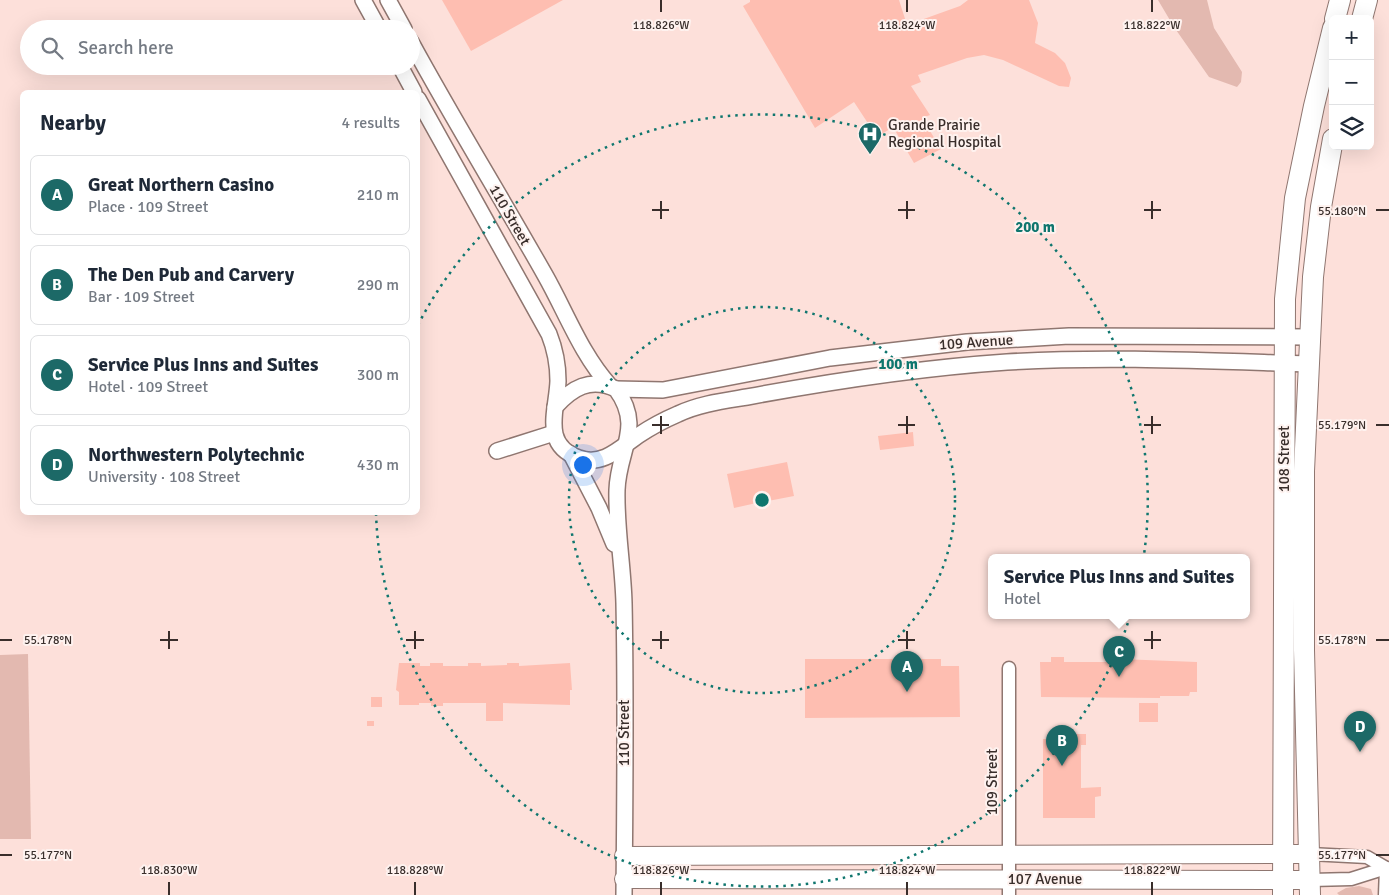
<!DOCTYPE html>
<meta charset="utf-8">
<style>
:root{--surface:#fff;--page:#f2f2f3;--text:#1f2937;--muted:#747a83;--line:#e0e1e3;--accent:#1c6967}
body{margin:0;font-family:Signika,sans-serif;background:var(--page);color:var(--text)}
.controls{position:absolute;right:15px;top:15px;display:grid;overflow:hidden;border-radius:8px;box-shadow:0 5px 20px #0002}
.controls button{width:45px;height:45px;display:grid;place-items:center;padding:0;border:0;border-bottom:1px solid var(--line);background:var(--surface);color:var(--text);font:25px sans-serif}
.you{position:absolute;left:582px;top:464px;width:18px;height:18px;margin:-12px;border:4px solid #fff;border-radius:50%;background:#1a73e8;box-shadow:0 0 0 8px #1a73e833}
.badge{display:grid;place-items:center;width:32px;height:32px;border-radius:50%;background:var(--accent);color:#fff;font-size:16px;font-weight:700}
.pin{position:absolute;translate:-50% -41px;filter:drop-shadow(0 1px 2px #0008)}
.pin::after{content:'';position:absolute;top:26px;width:18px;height:15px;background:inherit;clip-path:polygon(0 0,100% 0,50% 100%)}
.popup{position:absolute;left:988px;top:554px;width:262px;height:65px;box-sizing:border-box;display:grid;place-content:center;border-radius:8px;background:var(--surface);filter:drop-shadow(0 1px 4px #0005);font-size:16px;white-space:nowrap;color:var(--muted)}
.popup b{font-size:19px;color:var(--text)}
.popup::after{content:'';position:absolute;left:50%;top:100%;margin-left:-10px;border:10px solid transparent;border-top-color:var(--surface)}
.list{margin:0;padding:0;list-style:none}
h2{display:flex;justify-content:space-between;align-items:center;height:65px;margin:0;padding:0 20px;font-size:21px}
h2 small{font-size:16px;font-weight:400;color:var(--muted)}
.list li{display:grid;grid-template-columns:32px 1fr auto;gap:15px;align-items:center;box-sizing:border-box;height:80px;margin:0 10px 10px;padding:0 10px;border:1px solid var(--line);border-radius:8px}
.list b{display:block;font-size:19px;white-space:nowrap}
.list p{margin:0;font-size:16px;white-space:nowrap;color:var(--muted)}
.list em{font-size:16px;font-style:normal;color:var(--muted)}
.icon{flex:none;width:28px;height:28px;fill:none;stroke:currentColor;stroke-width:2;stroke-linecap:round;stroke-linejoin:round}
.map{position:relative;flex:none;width:1389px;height:895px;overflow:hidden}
.search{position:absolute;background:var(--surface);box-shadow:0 5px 20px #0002;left:20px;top:20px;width:400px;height:55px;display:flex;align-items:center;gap:12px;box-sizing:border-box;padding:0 18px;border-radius:28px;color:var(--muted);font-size:19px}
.panel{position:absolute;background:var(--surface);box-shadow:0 5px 20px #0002;left:20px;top:90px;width:400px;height:425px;border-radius:8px}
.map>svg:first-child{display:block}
.green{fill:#e3b9b0}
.building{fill:#febeb1}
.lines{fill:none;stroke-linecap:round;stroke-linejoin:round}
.minor-casing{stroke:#8f7670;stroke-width:15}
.tertiary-casing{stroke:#8f7670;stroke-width:18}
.secondary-casing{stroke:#8f7670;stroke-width:20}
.primary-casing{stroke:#8f7670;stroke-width:22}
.minor{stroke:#fff;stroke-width:12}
.tertiary{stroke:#fff;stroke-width:15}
.secondary{stroke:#fff;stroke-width:18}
.primary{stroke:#fff;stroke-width:20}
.ticks{fill:none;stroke:#392e2b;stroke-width:2}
.ring{fill:none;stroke:#0f766e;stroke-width:2.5;stroke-dasharray:2.5 5}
.labels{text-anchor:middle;stroke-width:4;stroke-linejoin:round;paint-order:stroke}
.poi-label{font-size:15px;fill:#392e2b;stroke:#fef2ef;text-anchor:start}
.street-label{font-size:15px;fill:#392e2b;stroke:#fef2ef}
.ticks-label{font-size:12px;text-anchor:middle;fill:#392e2b;stroke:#fef2ef;stroke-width:4;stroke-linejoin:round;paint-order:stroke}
.centre{fill:#0f766e;stroke:#fef2ef;stroke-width:2.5}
.ring-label{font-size:15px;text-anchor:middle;font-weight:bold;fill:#0f766e;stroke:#fef2ef;stroke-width:4;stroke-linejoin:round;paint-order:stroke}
</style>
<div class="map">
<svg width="1389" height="895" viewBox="0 0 1389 895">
<rect width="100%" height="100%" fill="#fde0da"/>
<g class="green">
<path d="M1158 0H1207L1214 28 1242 72 1241 82 1237 87 1209 77 1174 27Z"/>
<path d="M28 654 31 839H0V655Z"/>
<path d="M1359 886 1371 889 1373 895H1339L1337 893 1346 888Z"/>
</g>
<g class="building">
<path d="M442 0H563L471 51Z"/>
<path d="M750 0H899L907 25 960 6 968 0H1029L1038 23 1035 43 1055 53 1065 63 1071 78 1069 87 1059 86 1003 60 984 55 967 58 918 75 921 82 911 86 930 115 922 118 941 149 914 163 893 127 877 137 854 102 815 128 743 6 750 2Z"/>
<path d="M913 432 914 446 880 450 878 436Z"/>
<path d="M787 462 794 496 768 501V505L762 506 761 502 734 508 727 474Z"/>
<path d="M1051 657H1064V662H1120V659L1197 662V692H1190L1189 696H1160V698L1041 697 1040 662H1051Z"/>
<path d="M805 659H941V666H959L960 717 805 718Z"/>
<path d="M399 663H420V666H430V663H443V666H468V663H481V666L507 665V663H519V666L570 663 572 690H570V705L503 703V721H486V703H443V706H431V703H419V705H399V692L396 690Z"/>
<rect x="371" y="697" width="11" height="10"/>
<rect x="1139" y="703" width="19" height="19"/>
<rect x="367" y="721" width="7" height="5"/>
<path d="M1075 734H1086V745H1081V788L1101 787V796L1095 797V818H1043V739H1075Z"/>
</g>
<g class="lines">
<g class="minor-casing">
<g id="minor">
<path d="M1310 854 1367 857 1386 868"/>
<path d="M1311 880 1351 879 1386 868"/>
<path d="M1009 895V668"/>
<path d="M1385 895 1386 868"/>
</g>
</g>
<g class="tertiary-casing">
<g id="tertiary">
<path d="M363 0 379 29"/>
<path d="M388 0 404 29"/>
<path d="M411 42C454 121 501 197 545 275 566 312 581 354 610 386"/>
<path d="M400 66 414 92"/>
<path d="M418 99 549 334C555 349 558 365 558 381 557 410 541 445 579 458 603 467 621 447 639 435 651 427 664 420 678 414 699 404 723 401 747 397 833 381 919 368 1007 362 1107 356 1209 361 1309 364"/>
<path d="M616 389 663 390 830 358 967 342 1069 336 1310 337"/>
<path d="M555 407C572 388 590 377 616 389 644 427 618 450 617 490 616 528 623 565 624 603 626 700 625 798 624 895"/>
<path d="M497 451 554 433"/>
<path d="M571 454 599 508 614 544"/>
</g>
</g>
<g class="secondary-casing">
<g id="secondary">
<path d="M624 856 1310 854"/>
<path d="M624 879 1311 880"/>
</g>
</g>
<g class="primary-casing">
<g id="primary">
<path d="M1335 19 1340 0"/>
<path d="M1362 19 1367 0"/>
<path d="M1283 895 1285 299 1295 198 1314 106 1333 28"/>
<path d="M1310 895 1304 650V471L1313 277 1321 207 1333 139"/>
</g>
</g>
<use href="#minor" class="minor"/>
<use href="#tertiary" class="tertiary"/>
<use href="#secondary" class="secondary"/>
<use href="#primary" class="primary"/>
</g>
<path class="ticks" d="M661 0V12M907 0V12M1152 0V12M661 201V219M907 201V219M1152 201V219M652 210H669M898 210H915M1144 210H1161M1376 210H1389M661 416V434M907 416V434M1152 416V434M652 425H669M898 425H915M1144 425H1161M1376 425H1389M169 631V649M415 631V649M661 631V649M907 631V649M1152 631V649M0 640H12M160 640H178M406 640H424M652 640H669M898 640H915M1144 640H1161M1376 640H1389M0 855H12M1376 855H1389M169 882V895M415 882V895M661 882V895M907 882V895M1152 882V895"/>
<g class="ring">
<circle cx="762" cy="500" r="193"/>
<path d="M418 325A386 386 0 1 1 376 513"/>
</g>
<defs>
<g id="hospital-pin" transform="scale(1.25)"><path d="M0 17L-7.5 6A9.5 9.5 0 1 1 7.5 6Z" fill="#1c6967" stroke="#fef2ef"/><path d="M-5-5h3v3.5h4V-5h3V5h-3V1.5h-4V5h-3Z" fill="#fff"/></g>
</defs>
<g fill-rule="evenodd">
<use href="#hospital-pin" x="870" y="134"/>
</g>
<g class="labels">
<g class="poi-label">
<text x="888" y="130">Grande Prairie<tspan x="888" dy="17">Regional Hospital</tspan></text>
</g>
<g class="street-label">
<text transform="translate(510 215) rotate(60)" y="5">110 Street</text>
<text transform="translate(976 342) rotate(-4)" y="5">109 Avenue</text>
<text transform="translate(1284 459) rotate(-90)" y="5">108 Street</text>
<text transform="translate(624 733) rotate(-90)" y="5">110 Street</text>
<text transform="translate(992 782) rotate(-90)" y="5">109 Street</text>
<text x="1045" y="884">107 Avenue</text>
</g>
</g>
<g class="ticks-label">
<text x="661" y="29">118.826°W</text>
<text x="907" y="29">118.824°W</text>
<text x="1152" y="29">118.822°W</text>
<text x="1342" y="215">55.180°N</text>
<text x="1342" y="429">55.179°N</text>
<text x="48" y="644">55.178°N</text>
<text x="1342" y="644">55.178°N</text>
<text x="48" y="859">55.177°N</text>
<text x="1342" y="859">55.177°N</text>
<text x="169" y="874">118.830°W</text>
<text x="415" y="874">118.828°W</text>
<text x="661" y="874">118.826°W</text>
<text x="907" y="874">118.824°W</text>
<text x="1152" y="874">118.822°W</text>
</g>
<circle cx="762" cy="500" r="8" class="centre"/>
<g class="ring-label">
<text x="1035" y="232">200 m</text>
<text x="898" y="369">100 m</text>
</g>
</svg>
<div class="controls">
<button>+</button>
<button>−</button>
<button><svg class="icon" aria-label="layers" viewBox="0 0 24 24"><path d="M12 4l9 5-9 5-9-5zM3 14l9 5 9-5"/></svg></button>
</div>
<div class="you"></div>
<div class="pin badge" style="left:907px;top:692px">A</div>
<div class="pin badge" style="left:1062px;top:766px">B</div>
<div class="pin badge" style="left:1119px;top:677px">C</div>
<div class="popup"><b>Service Plus Inns and Suites</b>Hotel</div>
<div class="pin badge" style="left:1360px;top:752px">D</div>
<div class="search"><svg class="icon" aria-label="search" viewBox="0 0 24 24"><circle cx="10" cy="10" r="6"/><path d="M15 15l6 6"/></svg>Search here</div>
<section class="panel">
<h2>Nearby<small>4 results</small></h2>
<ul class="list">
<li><span class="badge">A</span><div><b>Great Northern Casino</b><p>Place · 109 Street</p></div><em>210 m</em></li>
<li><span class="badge">B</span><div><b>The Den Pub and Carvery</b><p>Bar · 109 Street</p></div><em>290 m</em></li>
<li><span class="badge">C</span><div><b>Service Plus Inns and Suites</b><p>Hotel · 109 Street</p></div><em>300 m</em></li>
<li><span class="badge">D</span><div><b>Northwestern Polytechnic</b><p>University · 108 Street</p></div><em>430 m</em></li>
</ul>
</section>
</div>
